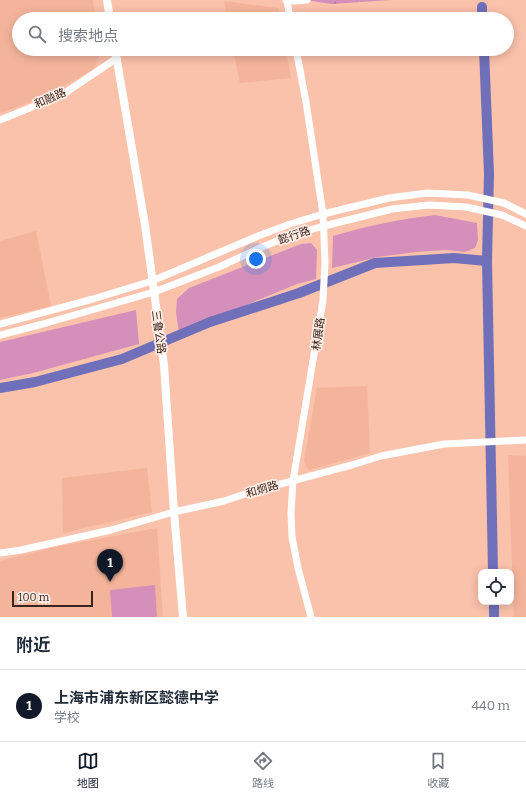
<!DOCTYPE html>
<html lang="zh">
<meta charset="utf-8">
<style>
:root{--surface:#fff;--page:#f6f6f7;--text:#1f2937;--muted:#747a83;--line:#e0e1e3;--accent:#111827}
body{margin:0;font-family:Bitter,"Noto Sans SC",serif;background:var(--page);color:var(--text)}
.controls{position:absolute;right:12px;bottom:12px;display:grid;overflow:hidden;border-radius:8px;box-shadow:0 2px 10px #0003}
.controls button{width:36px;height:36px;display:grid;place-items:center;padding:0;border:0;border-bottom:1px solid var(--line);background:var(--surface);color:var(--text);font:20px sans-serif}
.scale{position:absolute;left:12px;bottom:10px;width:81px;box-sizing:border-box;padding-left:4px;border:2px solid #3a251c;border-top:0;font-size:11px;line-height:14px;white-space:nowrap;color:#3a251c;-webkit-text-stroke:3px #feece5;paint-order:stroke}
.you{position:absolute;left:256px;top:259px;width:14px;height:14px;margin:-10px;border:3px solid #fff;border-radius:50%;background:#1a73e8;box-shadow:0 0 0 6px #1a73e833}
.badge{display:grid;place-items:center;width:26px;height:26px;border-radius:50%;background:var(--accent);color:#fff;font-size:13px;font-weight:700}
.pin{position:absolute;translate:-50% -33px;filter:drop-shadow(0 1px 2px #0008)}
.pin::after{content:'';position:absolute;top:21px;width:14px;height:12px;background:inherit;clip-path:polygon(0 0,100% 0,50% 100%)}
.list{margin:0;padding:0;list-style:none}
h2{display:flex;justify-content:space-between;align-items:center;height:52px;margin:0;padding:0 16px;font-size:17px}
h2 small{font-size:13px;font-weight:400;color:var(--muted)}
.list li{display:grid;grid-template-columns:26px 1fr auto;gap:12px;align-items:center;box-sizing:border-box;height:72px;padding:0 16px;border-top:1px solid var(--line)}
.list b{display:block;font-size:15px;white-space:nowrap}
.list p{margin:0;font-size:13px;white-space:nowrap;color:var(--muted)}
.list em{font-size:13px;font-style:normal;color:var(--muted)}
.icon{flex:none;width:22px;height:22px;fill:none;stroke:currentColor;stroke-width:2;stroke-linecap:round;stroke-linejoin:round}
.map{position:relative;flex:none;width:526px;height:617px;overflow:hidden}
.search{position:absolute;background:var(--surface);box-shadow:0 2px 10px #0003;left:12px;right:12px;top:12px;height:44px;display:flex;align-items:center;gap:10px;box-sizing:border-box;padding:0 14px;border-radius:22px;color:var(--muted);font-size:15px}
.sheet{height:124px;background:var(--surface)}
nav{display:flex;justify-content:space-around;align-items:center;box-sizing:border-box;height:56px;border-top:1px solid var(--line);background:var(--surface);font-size:11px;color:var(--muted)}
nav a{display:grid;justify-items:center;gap:2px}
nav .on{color:var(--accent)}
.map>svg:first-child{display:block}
.built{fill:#f4b49b}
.forest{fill:url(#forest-firs)}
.green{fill:#d490bb}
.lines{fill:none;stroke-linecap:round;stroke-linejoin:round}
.river{stroke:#6f70b9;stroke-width:10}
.minor{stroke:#fff;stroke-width:7}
.major{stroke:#fff;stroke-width:8}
.labels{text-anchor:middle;stroke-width:3.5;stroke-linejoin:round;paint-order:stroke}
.street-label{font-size:11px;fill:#3a251c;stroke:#feece5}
</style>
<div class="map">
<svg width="526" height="617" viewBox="0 0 526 617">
<defs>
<pattern id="forest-firs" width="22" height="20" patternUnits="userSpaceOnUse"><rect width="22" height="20" fill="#d490bb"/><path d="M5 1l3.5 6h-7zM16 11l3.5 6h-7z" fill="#ad7597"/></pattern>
</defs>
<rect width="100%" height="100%" fill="#fac1ab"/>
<g class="built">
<path d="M0 0H93L95 19H19V49H98L99 57 93 70 58 89 23 105 0 113Z"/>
<path d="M224 1 278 8 280 19H228Z"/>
<path d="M233 49H286L291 78 240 83Z"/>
<path d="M36 231 51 306 0 318V241Z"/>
<path d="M367 386 370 453 309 470 306 467 304 460 317 388Z"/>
<path d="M508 455 526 456V617H514Z"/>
<path d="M147 468 152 512 63 533 62 478Z"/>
<path d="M157 528 163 617H0V561L55 547Z"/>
</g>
<path class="forest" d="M306 0H391L331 4Z"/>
<g class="green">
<path d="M435 215 477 223 478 240 475 248 465 252 446 250 416 252 378 257 332 268 333 236C367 226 400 219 435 215Z"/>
<path d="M311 243 317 250 316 279 297 284 179 333 176 312 177 299 189 288 301 244Z"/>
<path d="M136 310 139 344 33 373 0 380V342Z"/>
<path d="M155 585 157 617H112L110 590Z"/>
</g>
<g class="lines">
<g class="river">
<path d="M482 7V19"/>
<path d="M484 49 489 174 487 261 493 572"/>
<path d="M0 388 35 382 122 359 210 322 299 293 375 263 454 258 487 261"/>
<path d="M494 602V617"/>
</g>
<g class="minor">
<path d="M286 0 295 1 307 0"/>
<path d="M287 0 290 19"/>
<path d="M296 49 306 102 323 214 325 262 323 300 293 481 291 513 292 537 298 568 311 617"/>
<path d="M0 120 62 95 117 58"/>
<path d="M0 324 93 299 152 281 258 236 290 224 323 214 389 198 427 193 468 195 504 203 526 214"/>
<path d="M0 335 43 324 154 292 219 267 262 247 292 235 324 226 392 209 429 205 466 207 502 215 526 226"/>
<path d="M0 553 21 550 111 530 174 512 224 501 251 492 352 465 381 456 444 444 526 440"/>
</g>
<g class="major">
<path d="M107 0 110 19"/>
<path d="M115 49 145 225 164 365 174 512 183 617"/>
</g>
</g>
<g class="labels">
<g class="street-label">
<text transform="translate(50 98) rotate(-24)" y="4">和融路</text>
<text transform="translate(294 235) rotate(-18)" y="4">懿行路</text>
<text transform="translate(159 332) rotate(82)" y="4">三鲁公路</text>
<text transform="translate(318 334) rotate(-82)" y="4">林展路</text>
<text transform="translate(262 489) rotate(-16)" y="4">和炯路</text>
</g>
</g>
</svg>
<div class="controls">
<button><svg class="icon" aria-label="locate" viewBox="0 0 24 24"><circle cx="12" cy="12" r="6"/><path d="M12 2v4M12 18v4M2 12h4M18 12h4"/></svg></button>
</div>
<div class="scale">100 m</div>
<div class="you"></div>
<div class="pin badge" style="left:110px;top:582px">1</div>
<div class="search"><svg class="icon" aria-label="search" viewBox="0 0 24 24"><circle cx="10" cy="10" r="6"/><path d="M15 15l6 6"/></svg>搜索地点</div>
</div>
<section class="sheet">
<h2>附近<small></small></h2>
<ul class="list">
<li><span class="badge">1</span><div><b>上海市浦东新区懿德中学</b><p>学校</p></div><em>440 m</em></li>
</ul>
</section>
<nav>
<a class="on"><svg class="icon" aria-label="map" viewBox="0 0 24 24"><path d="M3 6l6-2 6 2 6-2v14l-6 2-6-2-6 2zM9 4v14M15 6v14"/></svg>地图</a>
<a><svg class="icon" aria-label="directions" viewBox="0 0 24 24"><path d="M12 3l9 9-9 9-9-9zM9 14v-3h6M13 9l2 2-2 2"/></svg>路线</a>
<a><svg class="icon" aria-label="saved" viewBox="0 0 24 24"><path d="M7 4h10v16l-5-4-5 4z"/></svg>收藏</a>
</nav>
